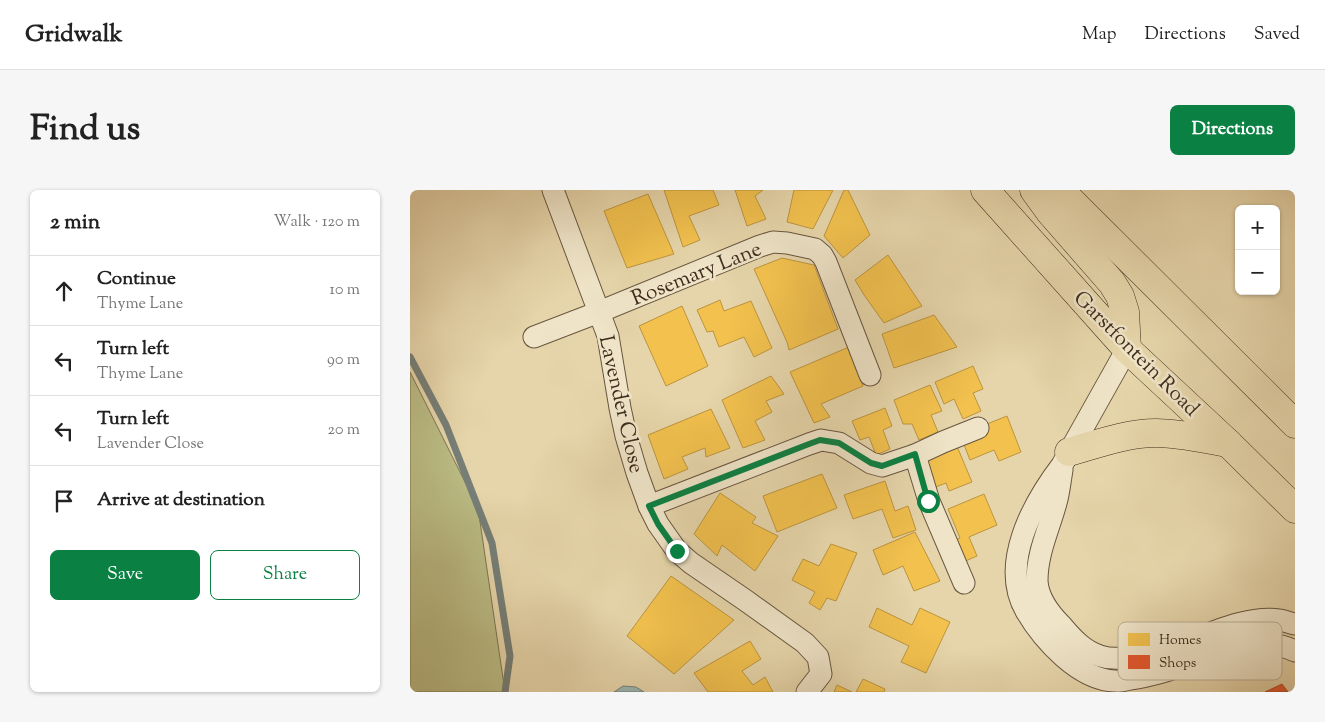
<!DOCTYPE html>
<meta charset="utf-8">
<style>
:root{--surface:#fff;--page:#f6f6f6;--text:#222;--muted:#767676;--line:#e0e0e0;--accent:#0b8043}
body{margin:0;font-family:"Sorts Mill Goudy",serif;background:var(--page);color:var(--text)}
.controls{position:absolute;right:15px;top:15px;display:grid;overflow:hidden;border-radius:8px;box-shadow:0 1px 4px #0004}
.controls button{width:45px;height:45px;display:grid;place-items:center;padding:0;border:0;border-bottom:1px solid var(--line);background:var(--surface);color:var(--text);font:25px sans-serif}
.stop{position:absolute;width:15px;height:15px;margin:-11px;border:4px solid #0b8043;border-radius:50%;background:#fff}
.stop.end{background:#0b8043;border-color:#fff;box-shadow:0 1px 5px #0008}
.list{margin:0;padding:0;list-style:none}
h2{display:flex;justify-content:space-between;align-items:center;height:65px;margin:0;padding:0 20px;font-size:21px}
h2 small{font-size:16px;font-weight:400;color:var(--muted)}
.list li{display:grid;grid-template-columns:32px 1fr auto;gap:15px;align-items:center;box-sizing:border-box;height:70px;padding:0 20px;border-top:1px solid var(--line)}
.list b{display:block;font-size:19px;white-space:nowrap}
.list p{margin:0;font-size:16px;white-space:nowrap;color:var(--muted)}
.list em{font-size:16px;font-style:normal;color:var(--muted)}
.actions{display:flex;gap:10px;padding:15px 20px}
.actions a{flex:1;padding:11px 0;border:1px solid var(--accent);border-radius:8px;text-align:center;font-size:18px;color:var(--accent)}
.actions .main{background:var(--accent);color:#fff}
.icon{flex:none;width:28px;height:28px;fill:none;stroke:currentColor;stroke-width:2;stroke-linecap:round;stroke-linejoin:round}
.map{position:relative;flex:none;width:885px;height:502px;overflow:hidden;border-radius:8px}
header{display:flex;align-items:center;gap:30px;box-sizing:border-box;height:70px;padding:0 25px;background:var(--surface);border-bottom:1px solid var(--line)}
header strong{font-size:24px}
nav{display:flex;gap:28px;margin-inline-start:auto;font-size:18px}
.intro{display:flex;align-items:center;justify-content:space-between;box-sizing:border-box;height:120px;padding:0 30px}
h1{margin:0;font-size:35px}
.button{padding:12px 22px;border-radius:8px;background:var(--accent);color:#fff;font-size:18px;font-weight:700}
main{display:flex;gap:30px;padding:0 30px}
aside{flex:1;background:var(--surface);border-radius:8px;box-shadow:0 1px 4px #0004}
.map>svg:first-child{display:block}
.green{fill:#bbbc85;stroke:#7c7451}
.water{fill:#9bb6b4;stroke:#767f78}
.homes{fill:#f2c14e;stroke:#bc943f}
.shops{fill:#e4572e;stroke:#b24a29}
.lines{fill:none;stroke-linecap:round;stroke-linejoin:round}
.stream{stroke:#767f78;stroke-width:7}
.minor-casing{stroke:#685640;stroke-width:23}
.major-casing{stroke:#3e2c1d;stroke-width:29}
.path{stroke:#3e2c1d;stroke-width:3;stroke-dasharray:1 2.5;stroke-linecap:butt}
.minor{stroke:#efe4c8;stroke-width:21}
.major{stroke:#e6d5aa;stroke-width:28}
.route{stroke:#0b8043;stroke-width:6}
.labels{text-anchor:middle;stroke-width:5;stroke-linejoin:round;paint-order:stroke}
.street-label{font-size:21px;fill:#3e2c1d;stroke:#efe4c8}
.key{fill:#efe4c8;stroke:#baad95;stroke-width:1}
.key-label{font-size:14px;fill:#3e2c1d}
</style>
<header>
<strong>Gridwalk</strong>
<nav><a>Map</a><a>Directions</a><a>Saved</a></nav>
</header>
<div class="intro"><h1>Find us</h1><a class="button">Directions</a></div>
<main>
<aside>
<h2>2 min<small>Walk · 120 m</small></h2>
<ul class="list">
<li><svg class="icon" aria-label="ahead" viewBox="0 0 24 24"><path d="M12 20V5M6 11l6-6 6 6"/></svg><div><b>Continue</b><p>Thyme Lane</p></div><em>10 m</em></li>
<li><svg class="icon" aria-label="left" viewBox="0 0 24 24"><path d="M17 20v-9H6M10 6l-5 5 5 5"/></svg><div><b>Turn left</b><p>Thyme Lane</p></div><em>90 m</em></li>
<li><svg class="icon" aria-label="left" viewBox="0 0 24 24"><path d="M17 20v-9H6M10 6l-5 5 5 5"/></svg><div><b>Turn left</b><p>Lavender Close</p></div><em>20 m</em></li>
<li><svg class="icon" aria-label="arrive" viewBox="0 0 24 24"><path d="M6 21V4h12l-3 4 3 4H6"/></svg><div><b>Arrive at destination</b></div></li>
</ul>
<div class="actions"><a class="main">Save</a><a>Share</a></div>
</aside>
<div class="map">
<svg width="885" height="502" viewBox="0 0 885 502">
<rect width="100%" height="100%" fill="#e6d5aa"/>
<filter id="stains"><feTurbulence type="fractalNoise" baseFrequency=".004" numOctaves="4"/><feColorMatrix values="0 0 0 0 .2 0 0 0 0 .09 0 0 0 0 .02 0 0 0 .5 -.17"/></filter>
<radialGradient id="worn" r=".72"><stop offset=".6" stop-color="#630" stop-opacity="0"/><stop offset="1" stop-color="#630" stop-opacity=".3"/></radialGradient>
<path class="green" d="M0 182 68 318 95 502H0Z"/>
<path class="water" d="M213 496 226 497 234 502H204Z"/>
<g class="homes">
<path d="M254 0H303L309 15 279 26 290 50 273 57Z"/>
<path d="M325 0H353L345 6 356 29 337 36Z"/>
<path d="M384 0H423L403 39 377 32Z"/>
<path d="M434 0H438L460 45 433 68 414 46Z"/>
<path d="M238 4 264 64 217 78 194 21Z"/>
<path d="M478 65 512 116 474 133 454 105 445 90Z"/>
<path d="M372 68 404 75 428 139 379 160 377 152 344 79Z"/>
<path d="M310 110 314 121 341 111 362 158 344 167 334 147 309 157 303 141 297 142 287 120Z"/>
<path d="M272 116 298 176 256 196 229 136Z"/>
<path d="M524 125 547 157 484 178 472 144Z"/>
<path d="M439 157 453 196 411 214 420 227 404 233 380 182Z"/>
<path d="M563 176 573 199 563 203 571 221 553 229 544 209 534 214 525 192Z"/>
<path d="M361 186 374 204 356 211 362 222 345 231 355 250 333 258 312 210Z"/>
<path d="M520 195 532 221 521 225 528 242 509 250 502 234H493L484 210Z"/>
<path d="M475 218 482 236 473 240 480 259 466 265 459 247 450 250 442 231Z"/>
<path d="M301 219 320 258 296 267 295 258 272 267 278 279 254 289 238 245Z"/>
<path d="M597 226 611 262 589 271 584 260 560 270 553 252 572 236Z"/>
<path d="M546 254 562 292 539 301 536 293 523 298 511 269Z"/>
<path d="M412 284 427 318 367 342 353 306Z"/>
<path d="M475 291 485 321 498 316 506 340 483 348 472 319 443 329 434 305Z"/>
<path d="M310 303 346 327 342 333 368 346 345 381 312 355 307 366 284 344Z"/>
<path d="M574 304 587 335 559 347 567 366 551 373 542 351 550 348 538 319Z"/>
<path d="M505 342 530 391 504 401 493 376 473 385 463 360Z"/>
<path d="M421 354 447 363 426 411 417 408 410 420 399 413 405 402 382 390 393 369 409 376Z"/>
<path d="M261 386 324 430 264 484 217 446Z"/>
<path d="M467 418 502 435 510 418 540 432 516 483 491 472 499 456 459 437Z"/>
<path d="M340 451 351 469 332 481 343 495 355 487 363 502H298L284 483Z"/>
<path d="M453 489 475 499 474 502H446Z"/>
<path d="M427 495 442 502H424Z"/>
</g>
<path class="shops" d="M872 494 878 502H855Z"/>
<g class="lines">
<path class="stream" d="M0 167 36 235 82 353 100 466 95 502"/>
<g class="minor-casing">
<g id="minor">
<path d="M143 0 198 146 210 218 216 246 227 283 239 316 248 334 267 361 281 373 335 410 395 453 408 467 411 484 397 502"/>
<path d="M124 147 189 122 350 56 363 52 377 53 405 59 412 65 416 72 460 185"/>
<path d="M717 159 652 275C623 313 589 374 616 421 633 450 669 490 705 491 710 492 716 490 720 489 750 485 779 473 808 464 835 455 858 448 885 461"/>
<path d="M505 265 519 311 554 393"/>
<path d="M652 280C650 291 649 303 646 313 639 339 627 363 627 391 628 409 640 424 652 436 663 449 674 461 690 466 705 471 721 467 735 464 741 463 748 462 754 460 788 450 834 424 870 430 875 431 880 433 885 434"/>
<path d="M239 316 399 254 411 250 429 253 461 273 472 276 505 265 533 252 568 238"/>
</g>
</g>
<g class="major-casing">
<g id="major">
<path d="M575 0 717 159 818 253 885 319"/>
<path d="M624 0 640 22 702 93 710 106 715 122 717 159"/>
<path d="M650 0 885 234"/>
<path d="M659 262C687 254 717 243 746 243 770 243 794 249 818 253"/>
</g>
</g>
<path class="path" d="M883 0 885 2"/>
<use href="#minor" class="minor"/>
<use href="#major" class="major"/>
</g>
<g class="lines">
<path class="route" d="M267 361 248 334 239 316 399 254 410 250 429 253 461 273 472 276 505 264 518 311"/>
</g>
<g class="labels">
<g class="street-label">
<text transform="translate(286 83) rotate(-22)" y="7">Rosemary Lane</text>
<text transform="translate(727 163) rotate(45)" y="7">Garstfontein Road</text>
<text transform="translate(212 214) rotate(77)" y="7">Lavender Close</text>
</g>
</g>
<rect x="708" y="432" width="164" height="58" rx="8" class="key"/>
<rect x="718" y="443" width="22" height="13" fill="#f2c14e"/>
<rect x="718" y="465" width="22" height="14" fill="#e4572e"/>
<g class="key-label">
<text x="749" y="454">Homes</text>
<text x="749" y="477">Shops</text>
</g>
<rect width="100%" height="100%" filter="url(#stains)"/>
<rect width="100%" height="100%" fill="url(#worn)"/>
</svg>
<div class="controls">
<button>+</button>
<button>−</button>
</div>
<div class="stop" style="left:518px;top:311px"></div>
<div class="stop end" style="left:267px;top:361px"></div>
</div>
</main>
